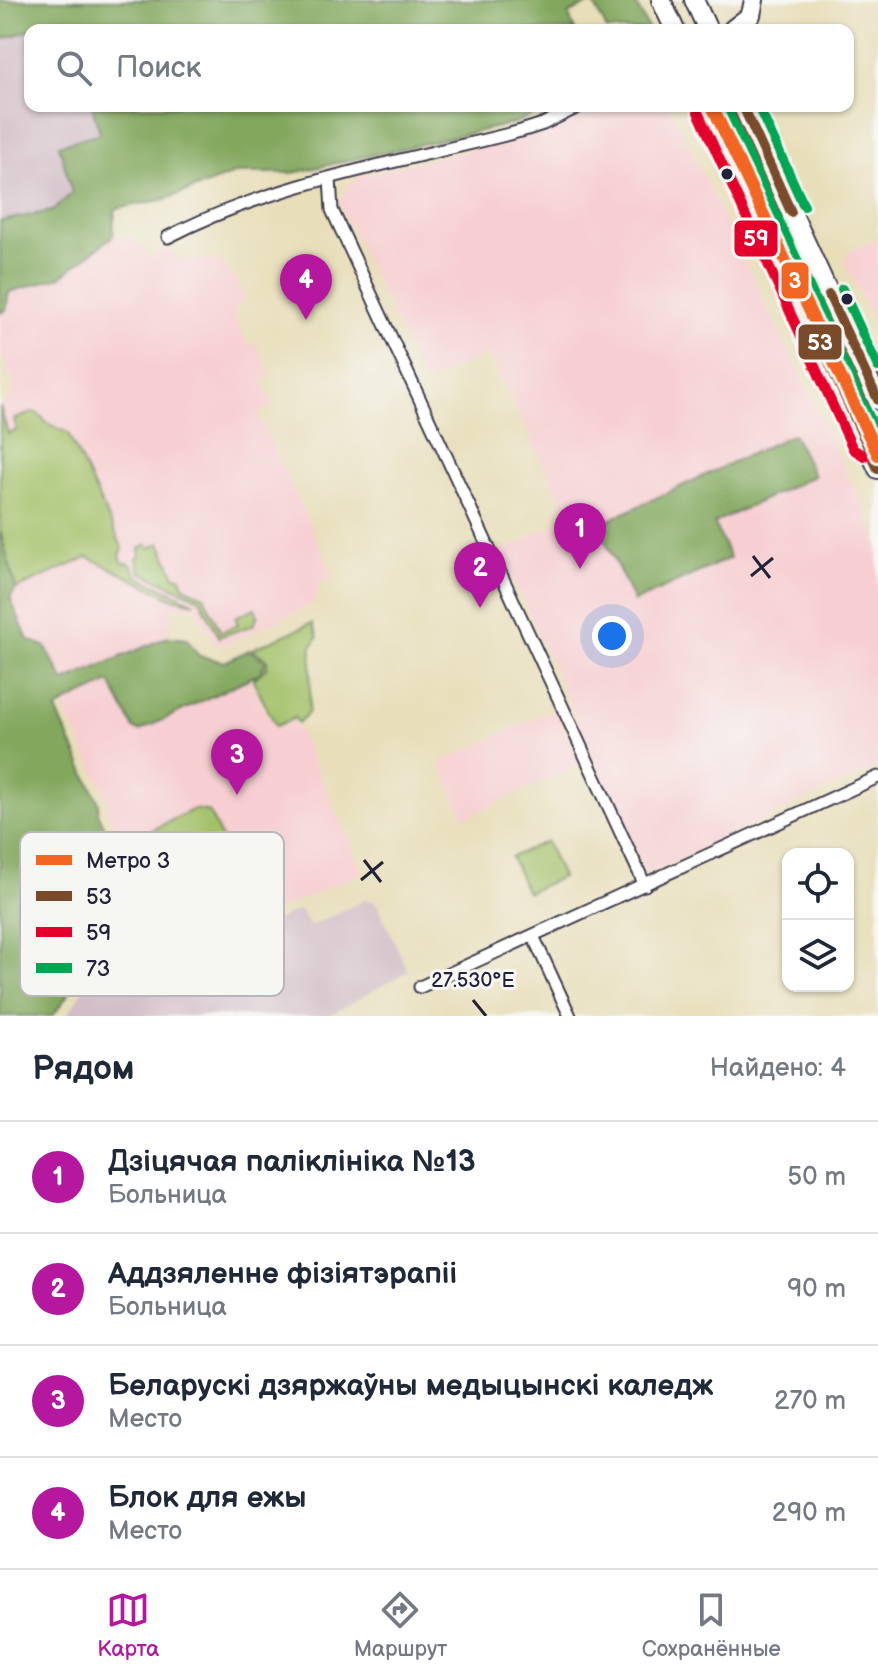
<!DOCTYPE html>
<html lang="ru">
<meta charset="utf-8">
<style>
:root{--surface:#fff;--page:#f6f6f7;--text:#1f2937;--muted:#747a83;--line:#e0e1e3;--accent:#b5179e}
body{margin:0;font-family:"Balsamiq Sans",sans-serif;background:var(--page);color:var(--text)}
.controls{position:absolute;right:24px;bottom:24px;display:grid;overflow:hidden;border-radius:16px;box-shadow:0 2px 6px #0004}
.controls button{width:72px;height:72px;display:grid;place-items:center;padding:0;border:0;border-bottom:2px solid var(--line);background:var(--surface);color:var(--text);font:40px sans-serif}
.you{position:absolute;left:612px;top:636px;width:28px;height:28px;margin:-20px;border:6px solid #fff;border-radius:50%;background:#1a73e8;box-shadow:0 0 0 12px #1a73e833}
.badge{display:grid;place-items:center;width:52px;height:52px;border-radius:50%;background:var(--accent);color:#fff;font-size:26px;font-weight:700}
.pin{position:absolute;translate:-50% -66px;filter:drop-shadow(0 2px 4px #0008)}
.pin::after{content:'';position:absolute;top:42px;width:28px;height:24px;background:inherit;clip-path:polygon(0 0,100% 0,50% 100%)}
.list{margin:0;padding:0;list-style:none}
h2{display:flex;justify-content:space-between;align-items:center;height:104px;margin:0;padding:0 32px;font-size:34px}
h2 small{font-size:26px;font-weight:400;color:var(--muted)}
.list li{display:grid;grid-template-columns:52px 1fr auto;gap:24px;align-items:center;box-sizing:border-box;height:112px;padding:0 32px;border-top:2px solid var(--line)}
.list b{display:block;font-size:30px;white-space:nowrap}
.list p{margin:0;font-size:26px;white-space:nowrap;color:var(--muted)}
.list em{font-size:26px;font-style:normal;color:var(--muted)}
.icon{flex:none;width:44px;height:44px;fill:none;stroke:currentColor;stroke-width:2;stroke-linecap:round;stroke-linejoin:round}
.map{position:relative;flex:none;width:878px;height:1016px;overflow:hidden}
.search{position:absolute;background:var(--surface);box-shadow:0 2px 6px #0004;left:24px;right:24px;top:24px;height:88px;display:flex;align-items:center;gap:20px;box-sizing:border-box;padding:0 28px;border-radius:16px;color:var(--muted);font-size:30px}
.sheet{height:552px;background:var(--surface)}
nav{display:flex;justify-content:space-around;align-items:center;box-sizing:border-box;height:112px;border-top:2px solid var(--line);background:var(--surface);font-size:22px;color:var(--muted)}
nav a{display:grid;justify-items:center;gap:4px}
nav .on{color:var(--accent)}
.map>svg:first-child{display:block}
.built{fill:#f7cfd2}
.industrial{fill:#d2bdc6}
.green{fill:#a3c169;stroke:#627252;stroke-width:2}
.forest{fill:#82a75d;stroke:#52644c;stroke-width:2}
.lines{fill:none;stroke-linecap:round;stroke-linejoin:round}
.street-casing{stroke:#403e4e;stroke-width:15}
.primary-casing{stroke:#403e4e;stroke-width:22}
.street{stroke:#fff;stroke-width:11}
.primary{stroke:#fff;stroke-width:18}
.bus-1-casing{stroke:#f6f6f2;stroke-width:16}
.bus-2-casing{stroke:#f6f6f2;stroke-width:16}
.bus-3-casing{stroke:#f6f6f2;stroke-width:16}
.bus-1{stroke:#7a4b2a;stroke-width:10}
.bus-2{stroke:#e4002b;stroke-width:10}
.bus-3{stroke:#00a651;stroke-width:10}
.metro-1-casing{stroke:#f6f6f2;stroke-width:18}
.metro-1{stroke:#f26522;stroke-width:12}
.ticks{fill:none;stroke:#22223b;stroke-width:3}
.bus-dot{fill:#22223b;stroke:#f6f6f2;stroke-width:3}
.key{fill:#f6f6f2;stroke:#b6b6bb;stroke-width:2}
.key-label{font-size:22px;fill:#22223b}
.ticks-label{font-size:20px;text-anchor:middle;fill:#22223b;stroke:#f6f6f2;stroke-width:6;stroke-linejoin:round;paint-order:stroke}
.line-badge{stroke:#f6f6f2;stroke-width:3}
.badge-label{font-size:22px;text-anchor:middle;font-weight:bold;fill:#fff}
</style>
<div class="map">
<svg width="878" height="1016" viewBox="0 0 878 1016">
<rect width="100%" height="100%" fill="#f6f6f2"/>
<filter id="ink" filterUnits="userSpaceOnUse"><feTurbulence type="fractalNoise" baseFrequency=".0125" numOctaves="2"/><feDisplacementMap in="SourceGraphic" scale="16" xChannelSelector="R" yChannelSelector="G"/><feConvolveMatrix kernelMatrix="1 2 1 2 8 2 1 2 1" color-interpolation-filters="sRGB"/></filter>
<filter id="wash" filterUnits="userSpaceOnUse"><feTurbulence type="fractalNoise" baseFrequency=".006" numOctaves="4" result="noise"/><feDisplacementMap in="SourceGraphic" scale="32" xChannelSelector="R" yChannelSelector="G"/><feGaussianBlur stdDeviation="1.8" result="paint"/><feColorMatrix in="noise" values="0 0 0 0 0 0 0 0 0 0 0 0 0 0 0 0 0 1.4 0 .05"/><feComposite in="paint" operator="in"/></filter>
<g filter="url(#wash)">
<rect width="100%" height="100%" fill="#e8deb9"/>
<g class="built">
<path d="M592 106H669L830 436 878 542V766L649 874 645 871 501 551 570 517 488 353 425 383 339 203 348 185 360 176 523 137Z"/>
<path d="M113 236H135L150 258 170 248 176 259 221 260 237 284 246 300 235 306 234 317 248 345 255 342 271 375 261 380 273 405 257 413 333 574 331 578 318 584 320 588 312 604 225 645 214 644 195 606 173 607 168 637 64 681 46 646 28 640 10 597 16 588 0 531V406L12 396 14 382 0 354V313L6 310 9 292 60 277Z"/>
<path d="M878 239V331L844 262 850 251Z"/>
<path d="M250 679 275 729 295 721 363 872 185 951 125 830 118 834 106 811 109 801 64 709 66 704 109 684 133 730 140 732Z"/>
<path d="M554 709 581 764 464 818 440 763Z"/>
</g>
<g class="industrial">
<path d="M30 30V106H92L100 133 60 145 72 193 52 211 0 221V40Z"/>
<path d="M365 900 375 901 378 906 408 971 328 1016H67L110 945 163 926 179 961 187 962 196 955 294 912 300 910 310 926Z"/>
</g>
<g class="green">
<path d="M0 406 8 434 17 430 14 419 34 412 39 414 47 423 68 433 123 549 120 555 122 562 131 564 137 576 195 603 171 598 88 557 16 589 0 531Z"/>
<path d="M160 543 175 576 181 577 184 587 204 596 221 632 238 624 235 617 255 608 258 616 253 625 219 637 200 599 140 572 137 559 140 555 139 549 147 544 150 548Z"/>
<path d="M312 623 318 637 312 646 309 712 298 723 295 718 276 726 253 680 266 668 268 660 252 649Z"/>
<path d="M194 809 209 812 252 902V911L186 939 136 838Z"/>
<path d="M546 841 562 877 527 893 511 857Z"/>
</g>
<g class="forest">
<path d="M0 0H634L649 30H607L593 2 568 14 575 30H69L65 19 0 40Z"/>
<path d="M92 106H556L515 123 293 173H237L166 199 115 209 113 236 60 277 9 292 6 310 0 313V221L52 211 72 193 59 145 100 133Z"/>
<path d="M793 434 814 476 714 523 730 558 634 602 598 525Z"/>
<path d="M0 531 16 589 10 598 28 640 45 646 64 681 168 637 187 639 199 656 225 662 249 650 266 661 260 673 140 731 134 729 110 682 65 703 56 710 99 803 98 813 110 838 124 833 167 919 107 939 53 1016H0Z"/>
</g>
</g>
<g filter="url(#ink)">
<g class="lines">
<g class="street-casing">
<g id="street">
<path d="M330 179 332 210 645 885"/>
<path d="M168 237C273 182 406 161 521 131L543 124 580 106"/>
<path d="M533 936 570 1016"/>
<path d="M420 987 878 777"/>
</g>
</g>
<g class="primary-casing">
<g id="primary">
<path d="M661 0 675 30"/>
<path d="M694 0 708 30"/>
<path d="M733 29 751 15 754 0"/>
<path d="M711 106 878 469"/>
<path d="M743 106 878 400"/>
</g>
</g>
<use href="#street" class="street"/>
<use href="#primary" class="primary"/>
<g class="bus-1-casing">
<g id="bus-1">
<path d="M711 106 878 469"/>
<path d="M743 106 791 212"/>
<path d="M829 295 878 400"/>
</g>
</g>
<g class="bus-2-casing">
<g id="bus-2">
<path d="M698 112 853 449 864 456 878 451"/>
<path d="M730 112 778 218"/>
<path d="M816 301 865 406"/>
</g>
</g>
<g class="bus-3-casing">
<g id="bus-3">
<path d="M726 106 872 423"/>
<path d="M758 106 804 206"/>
<path d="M842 289 878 367"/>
</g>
</g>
<use href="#bus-1" class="bus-1"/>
<use href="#bus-2" class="bus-2"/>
<use href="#bus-3" class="bus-3"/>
<g class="metro-1-casing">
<path id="metro-1" d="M712 106 878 455"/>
</g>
<use href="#metro-1" class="metro-1"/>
</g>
</g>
<path class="ticks" d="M753 556 770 578M751 576 773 558M364 860 381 882M361 880 383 862M473 1000 486 1016"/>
<g class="bus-dot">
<circle cx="727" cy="174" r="7"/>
<circle cx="847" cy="299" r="7"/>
</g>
<rect x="20" y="832" width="264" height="164" rx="12" class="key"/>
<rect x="36" y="855" width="36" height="10" fill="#f26522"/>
<rect x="36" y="891" width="36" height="10" fill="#7a4b2a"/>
<rect x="36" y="927" width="36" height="10" fill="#e4002b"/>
<rect x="36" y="963" width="36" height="10" fill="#00a651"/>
<g class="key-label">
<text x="86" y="868">Метро 3</text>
<text x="86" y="904">53</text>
<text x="86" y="940">59</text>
<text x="86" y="976">73</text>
</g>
<g class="ticks-label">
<text x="473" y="987">27.530°E</text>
</g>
<g class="line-badge">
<rect x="733" y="219" width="46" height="39" rx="8" fill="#e4002b"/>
<rect x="780" y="261" width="30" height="39" rx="8" fill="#f26522"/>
<rect x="797" y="323" width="46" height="38" rx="8" fill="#7a4b2a"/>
</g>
<g class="badge-label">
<text x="756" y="246">59</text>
<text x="795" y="288">3</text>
<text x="820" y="350">53</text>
</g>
</svg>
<div class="controls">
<button><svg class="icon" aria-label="locate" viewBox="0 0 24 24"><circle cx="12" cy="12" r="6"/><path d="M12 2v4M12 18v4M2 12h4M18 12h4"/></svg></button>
<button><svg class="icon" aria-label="layers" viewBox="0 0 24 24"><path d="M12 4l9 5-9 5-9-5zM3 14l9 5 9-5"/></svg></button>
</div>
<div class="you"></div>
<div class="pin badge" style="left:580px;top:569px">1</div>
<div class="pin badge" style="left:480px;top:608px">2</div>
<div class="pin badge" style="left:237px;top:795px">3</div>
<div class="pin badge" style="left:306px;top:320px">4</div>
<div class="search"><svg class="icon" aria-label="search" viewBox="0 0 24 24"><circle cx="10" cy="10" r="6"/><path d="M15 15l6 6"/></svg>Поиск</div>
</div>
<section class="sheet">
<h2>Рядом<small>Найдено: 4</small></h2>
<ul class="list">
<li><span class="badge">1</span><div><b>Дзіцячая паліклініка №13</b><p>Больница</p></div><em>50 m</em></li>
<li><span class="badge">2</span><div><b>Аддзяленне фізіятэрапіі</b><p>Больница</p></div><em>90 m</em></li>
<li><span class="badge">3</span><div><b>Беларускі дзяржаўны медыцынскі каледж</b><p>Место</p></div><em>270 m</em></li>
<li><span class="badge">4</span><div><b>Блок для ежы</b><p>Место</p></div><em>290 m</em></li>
</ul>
</section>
<nav>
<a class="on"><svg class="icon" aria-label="map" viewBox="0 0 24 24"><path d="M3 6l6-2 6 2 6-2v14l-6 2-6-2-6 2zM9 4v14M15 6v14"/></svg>Карта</a>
<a><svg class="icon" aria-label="directions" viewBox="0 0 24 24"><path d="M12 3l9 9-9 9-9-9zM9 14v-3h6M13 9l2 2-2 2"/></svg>Маршрут</a>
<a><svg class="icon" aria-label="saved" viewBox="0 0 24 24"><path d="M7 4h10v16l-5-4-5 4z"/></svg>Сохранённые</a>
</nav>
